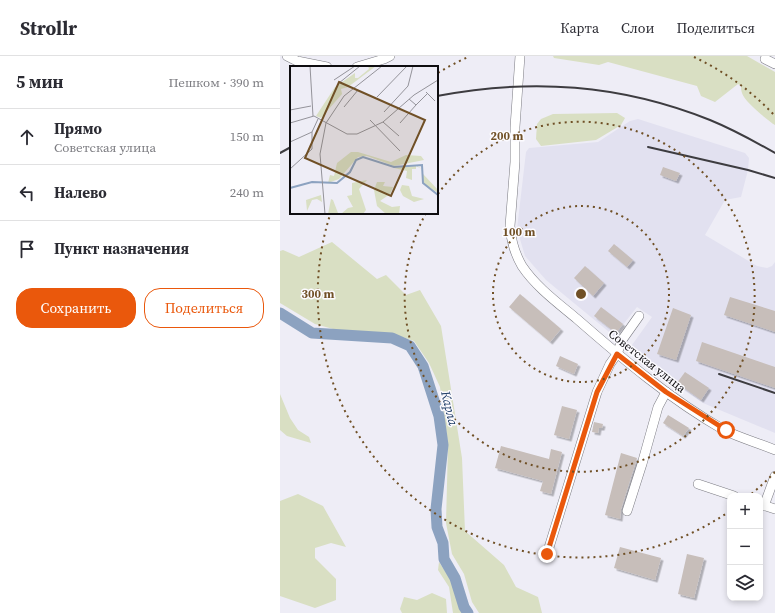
<!DOCTYPE html>
<html lang="ru">
<meta charset="utf-8">
<style>
:root{--surface:#fff;--page:#f2f2f3;--text:#2b2b33;--muted:#7c7c81;--line:#e1e1e2;--accent:#ea580c}
body{margin:0;font-family:"Source Serif 4",serif;background:var(--page);color:var(--text)}
.controls{position:absolute;right:12px;bottom:12px;display:grid;overflow:hidden;border-radius:8px;box-shadow:0 2px 6px #0003}
.controls button{width:36px;height:36px;display:grid;place-items:center;padding:0;border:0;border-bottom:1px solid var(--line);background:var(--surface);color:var(--text);font:20px sans-serif}
.stop{position:absolute;width:12px;height:12px;margin:-9px;border:3px solid #ea580c;border-radius:50%;background:#fff}
.stop.end{background:#ea580c;border-color:#fff;box-shadow:0 1px 4px #0008}
.list{margin:0;padding:0;list-style:none}
h2{display:flex;justify-content:space-between;align-items:center;height:52px;margin:0;padding:0 16px;font-size:17px}
h2 small{font-size:13px;font-weight:400;color:var(--muted)}
.list li{display:grid;grid-template-columns:26px 1fr auto;gap:12px;align-items:center;box-sizing:border-box;height:56px;padding:0 16px;border-top:1px solid var(--line)}
.list b{display:block;font-size:15px;white-space:nowrap}
.list p{margin:0;font-size:13px;white-space:nowrap;color:var(--muted)}
.list em{font-size:13px;font-style:normal;color:var(--muted)}
.actions{display:flex;gap:8px;padding:12px 16px}
.actions a{flex:1;padding:9px 0;border:1px solid var(--accent);border-radius:16px;text-align:center;font-size:14px;color:var(--accent)}
.actions .main{background:var(--accent);color:#fff}
.icon{flex:none;width:22px;height:22px;fill:none;stroke:currentColor;stroke-width:2;stroke-linecap:round;stroke-linejoin:round}
.map{position:relative;flex:none;width:495px;height:557px;overflow:hidden}
header{display:flex;align-items:center;gap:24px;box-sizing:border-box;height:56px;padding:0 20px;background:var(--surface);border-bottom:1px solid var(--line)}
header strong{font-size:19px}
nav{display:flex;gap:22px;margin-inline-start:auto;font-size:14px}
main{display:flex}
aside{flex:1;background:var(--surface)}
.map>svg:first-child{display:block}
.built{fill:#e2e1f0}
.green{fill:#d9dfc3}
.lines{fill:none;stroke-linecap:round;stroke-linejoin:round}
.river{stroke:#8ca2c0;stroke-width:11}
.building{fill:#c7beba;filter:url(#shadow)}
.minor-casing{stroke:#7b7b82;stroke-width:10}
.minor{stroke:#fff;stroke-width:9}
.rail{stroke:#3d3c40;stroke-width:2}
.route{stroke:#ea580c;stroke-width:5}
.ring{fill:none;stroke:#705026;stroke-width:2;stroke-dasharray:2 4}
.labels{text-anchor:middle;stroke-width:3;stroke-linejoin:round;paint-order:stroke}
.street-label{font-size:12px;fill:#0e0d10;stroke:#fcfbff}
.water-label{font-size:13px;font-style:italic;fill:#1d3c65;stroke:#fcfbff}
.inset-river{fill:none;stroke:#8ca2c0;stroke-width:2}
.inset-road{fill:none;stroke:#94939a;stroke-width:1}
.view{fill:#705026;fill-opacity:0.15;stroke:#705026;stroke-width:2}
.inset-edge{fill:none;stroke:#0e0d10;stroke-width:2}
.centre{fill:#705026;stroke:#fcfbff;stroke-width:2}
.ring-label{font-size:12px;text-anchor:middle;font-weight:bold;fill:#705026;stroke:#fcfbff;stroke-width:3;stroke-linejoin:round;paint-order:stroke}
</style>
<header>
<strong>Strollr</strong>
<nav><a>Карта</a><a>Слои</a><a>Поделиться</a></nav>
</header>
<main>
<aside>
<h2>5 мин<small>Пешком · 390 m</small></h2>
<ul class="list">
<li><svg class="icon" aria-label="ahead" viewBox="0 0 24 24"><path d="M12 20V5M6 11l6-6 6 6"/></svg><div><b>Прямо</b><p>Советская улица</p></div><em>150 m</em></li>
<li><svg class="icon" aria-label="left" viewBox="0 0 24 24"><path d="M17 20v-9H6M10 6l-5 5 5 5"/></svg><div><b>Налево</b></div><em>240 m</em></li>
<li><svg class="icon" aria-label="arrive" viewBox="0 0 24 24"><path d="M6 21V4h12l-3 4 3 4H6"/></svg><div><b>Пункт назначения</b></div></li>
</ul>
<div class="actions"><a class="main">Сохранить</a><a>Поделиться</a></div>
</aside>
<div class="map">
<svg width="495" height="557" viewBox="0 0 495 557">
<defs>
<filter id="shadow"><feDropShadow dx="2.5" dy="2.5" stdDeviation="0" flood-color="#0004"/></filter>
</defs>
<rect width="100%" height="100%" fill="#eeedf6"/>
<path class="built" d="M358 63 465 97 469 102 468 114 461 141 445 144 425 179 477 210 487 212 492 210 495 206V377L423 347 390 325 351 295 352 289 372 261 357 251 334 280 266 224 245 200 237 173 246 96 249 92 318 86 350 65Z"/>
<g class="green">
<path d="M273 0H467L495 16V69C487 64 464 45 462 37 461 34 461 32 461 30L458 28 435 46 421 40 417 30 328 6 319 9 274 2Z"/>
<path d="M337 57 345 62 341 69 316 84 261 90 256 83 257 68 261 63 273 58Z"/>
<path d="M52 186 97 223 106 219 126 239 140 234 161 270 182 402 185 475 224 509 236 531 258 541 262 557H199L192 546 184 518 172 498 166 467 168 389 160 331 149 307 134 285 113 278 64 276 35 268 0 247V195L3 194 19 201Z"/>
<path d="M0 338 10 362 18 374 29 381 31 387 7 380 0 374Z"/>
<path d="M18 438 43 450 66 491 51 487 35 492V502L56 523V544L35 552 0 540V445Z"/>
<path d="M159 506 173 527 182 557H173L169 531 158 514Z"/>
<path d="M152 537 166 543 167 557H122L120 553 124 541 137 544Z"/>
</g>
<g class="lines">
<path class="river" d="M0 257 32 277 112 282 130 290 143 310 159 360 163 389 156 453 157 471 163 487 164 503 175 522 184 551 188 557"/>
</g>
<g class="building">
<path d="M383 111 400 117 396 125 380 119Z"/>
<path d="M334 188 353 204 347 211 328 195Z"/>
<path d="M305 210 324 227 313 240 294 222Z"/>
<path d="M240 238 281 273 270 286 229 251Z"/>
<path d="M450 241 495 255V276L444 259Z"/>
<path d="M321 251 343 268 336 277 314 260Z"/>
<path d="M393 252 411 259 396 304 377 298Z"/>
<path d="M422 286 495 311V332L416 305Z"/>
<path d="M280 300 298 308 294 318 276 310Z"/>
<path d="M405 316 429 332 421 344 397 327Z"/>
<path d="M282 350 297 354 289 383 274 379Z"/>
<path d="M388 359 409 372 403 380 383 367Z"/>
<path d="M314 366 323 368 322 372H319L318 377 312 376Z"/>
<path d="M221 390 269 403 271 393 282 396 271 438 260 435 263 425 215 412Z"/>
<path d="M341 397 357 402 341 453 340 463 325 459Z"/>
<path d="M340 491 381 502 375 524 334 512Z"/>
<path d="M407 498 424 502 414 542 398 538Z"/>
</g>
<g class="lines">
<g class="minor-casing">
<g id="minor">
<path d="M7 0 17 5 47 11"/>
<path d="M240 0 235 71V106L230 170C231 184 235 198 242 210 256 231 278 247 297 263 344 304 390 343 444 374 460 382 479 387 495 394"/>
<path d="M485 3 495 8"/>
<path d="M77 11 104 3 110 0"/>
<path d="M418 428 454 440"/>
<path d="M480 448 495 453"/>
<path d="M484 450 495 420"/>
<path d="M347 455 362 408 378 351 386 336"/>
<path d="M267 498 317 336 330 308 337 298 342 284 359 260"/>
</g>
</g>
<use href="#minor" class="minor"/>
<g class="rail">
<path d="M157 40C251 22 340 28 430 64 452 73 474 85 495 97"/>
<path d="M368 91 468 114 495 122"/>
<path d="M0 97 11 91"/>
<path d="M439 318 495 337"/>
</g>
</g>
<g class="lines">
<path class="route" d="M267 498 317 336 337 298 386 336 446 374"/>
</g>
<g class="ring">
<circle cx="301" cy="238" r="88"/>
<path d="M158 138A175 175 0 1 1 146 157"/>
<path d="M495 416A263 263 0 0 1 470 439M450 455A263 263 0 0 1 50 159M158 17A263 263 0 0 1 188 1M414 1A263 263 0 0 1 495 60"/>
</g>
<g class="labels">
<g class="street-label">
<text transform="translate(367 305) rotate(38)" y="4">Советская улица</text>
</g>
<g class="water-label">
<text transform="translate(170 352) rotate(76)" y="5">Карла</text>
</g>
</g>
<g transform="translate(10 10)">
<rect width="148" height="148" fill="#eeedf6"/>
<path d="M78 0H86L58 21 51 23 52 28 31 52 26 50 45 21 65 7V12H68L79 3ZM61 86H68L101 96 116 89 131 90 134 94 104 100 77 90 68 91 49 113 38 117 40 109 44 110 47 97ZM126 99 132 103 126 100V103H122V114L116 112 117 105 104 102ZM133 108 148 124V127L133 117ZM77 114 69 123 76 144 73 148H51L58 142 63 141 57 130 62 129V117ZM87 116H95L93 120 103 121 100 128 90 135 102 141 110 140 109 148H96L87 140 84 124ZM112 119 119 120 122 130 134 133 124 136 113 130 110 124ZM31 129 32 136 27 133 22 134 17 145 16 134ZM41 133 43 134 48 147 38 148Z" fill="#d9dfc3"/>
<path class="inset-river" d="M0 122 22 116 47 117 60 106 66 94 73 91 104 101 132 99 133 117 148 129"/>
<path class="inset-road" d="M20 0 23 50M44 14 65 0M49 17 70 0M136 26 145 35M87 31 117 0M119 33 126 39 137 28M54 41 68 24M0 44 21 40M94 46 118 20 123 0M80 54 110 85M93 56 109 70M0 57 24 50 57 68H67L93 56 124 29 148 14M110 57 126 39M0 76 22 66M0 103 22 83V66L28 53M35 148 30 88 36 57 54 30 92 0"/>
<path class="view" d="M49 16 135 54 101 130 15 92Z"/>
<rect width="148" height="148" class="inset-edge"/>
</g>
<circle cx="301" cy="238" r="6" class="centre"/>
<g class="ring-label">
<text x="227" y="84">200 m</text>
<text x="239" y="180">100 m</text>
<text x="38" y="242">300 m</text>
</g>
</svg>
<div class="controls">
<button>+</button>
<button>−</button>
<button><svg class="icon" aria-label="layers" viewBox="0 0 24 24"><path d="M12 4l9 5-9 5-9-5zM3 14l9 5 9-5"/></svg></button>
</div>
<div class="stop" style="left:446px;top:374px"></div>
<div class="stop end" style="left:267px;top:498px"></div>
</div>
</main>
